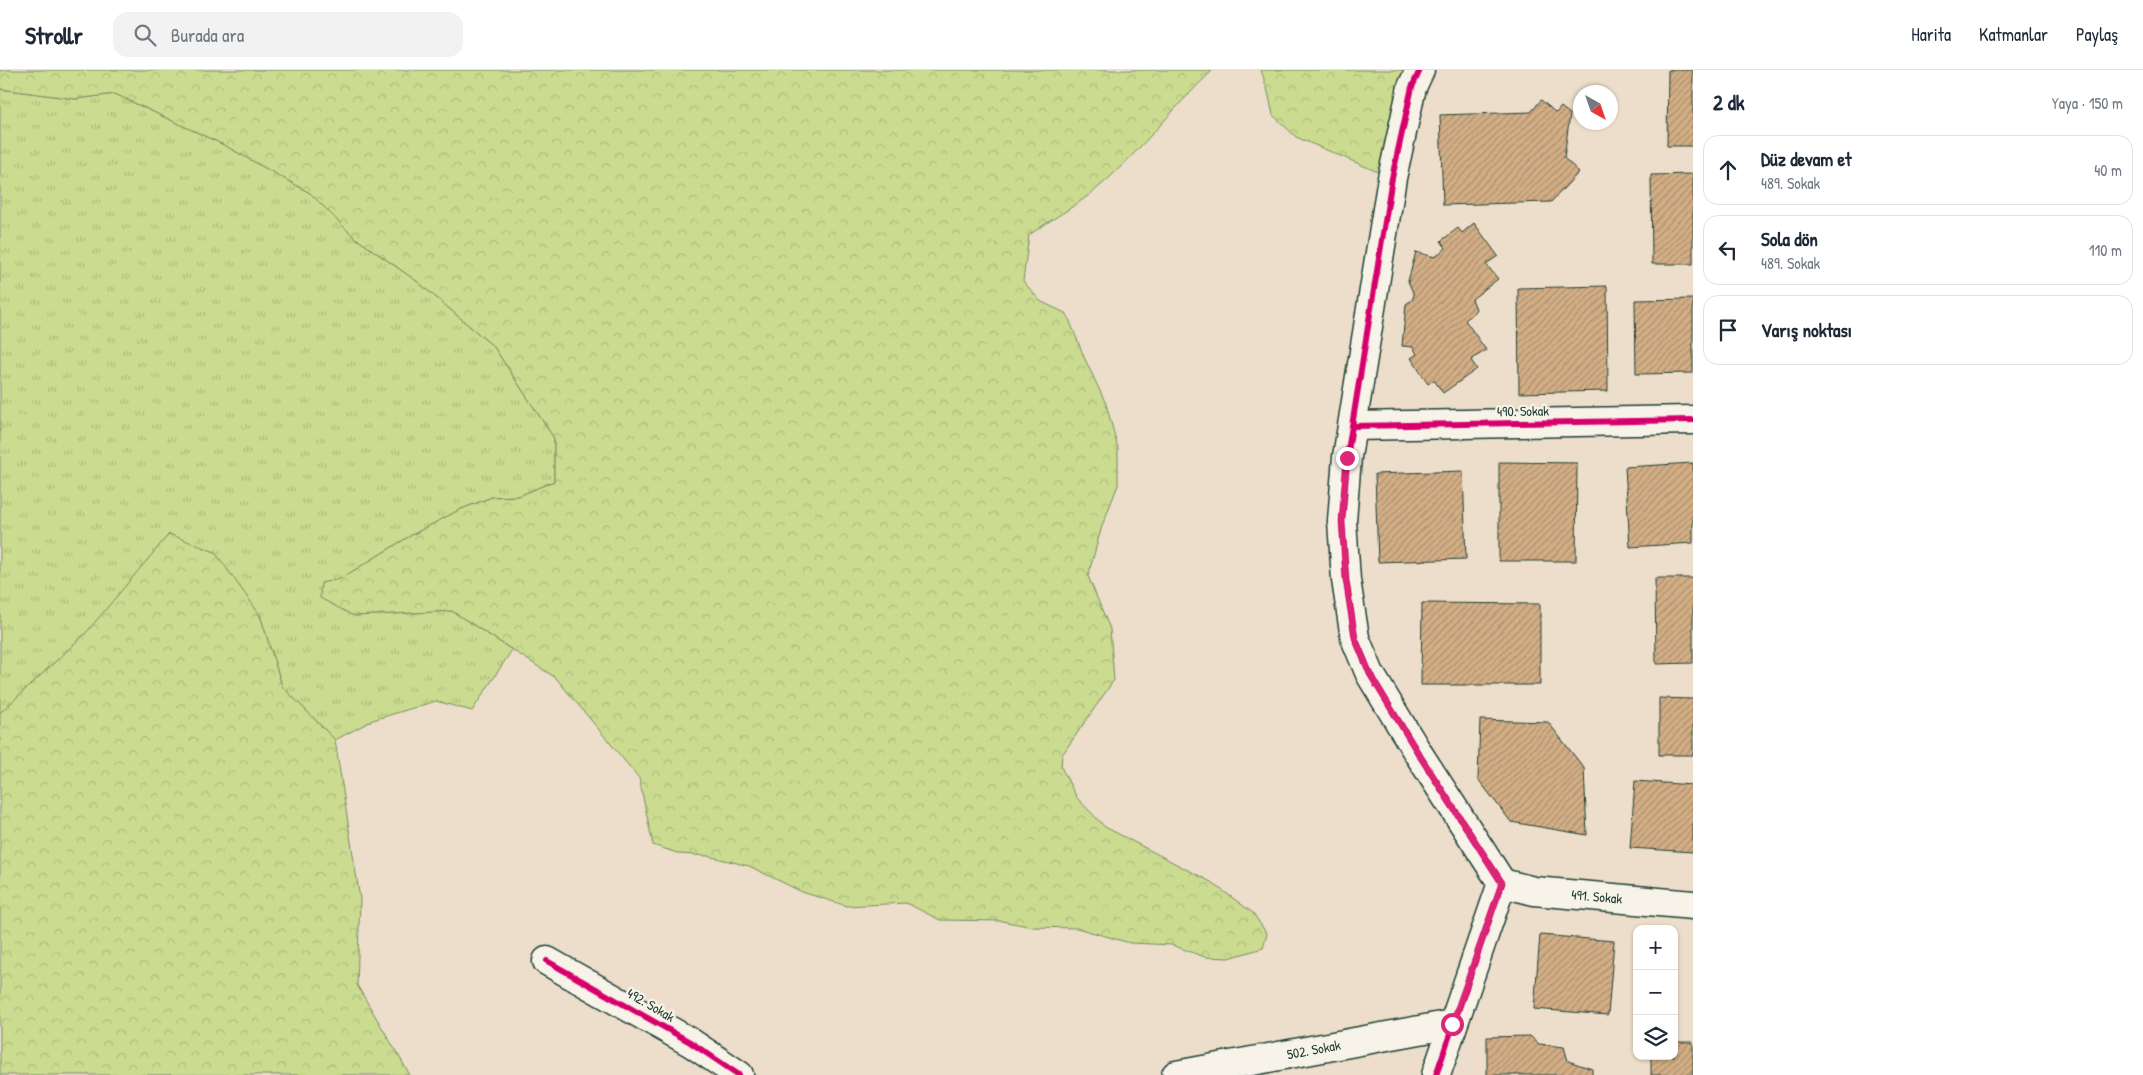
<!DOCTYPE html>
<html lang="tr">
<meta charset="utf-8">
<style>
:root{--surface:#fff;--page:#f2f2f3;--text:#1f2937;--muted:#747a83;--line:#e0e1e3}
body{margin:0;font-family:"Patrick Hand",sans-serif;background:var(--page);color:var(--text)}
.controls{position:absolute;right:15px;bottom:15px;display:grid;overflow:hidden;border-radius:10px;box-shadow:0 1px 4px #0004}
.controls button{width:45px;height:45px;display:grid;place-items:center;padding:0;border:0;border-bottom:1px solid var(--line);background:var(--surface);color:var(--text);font:25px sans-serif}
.compass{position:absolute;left:1573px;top:15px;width:45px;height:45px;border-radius:50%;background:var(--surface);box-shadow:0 1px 4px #0004;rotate:140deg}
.stop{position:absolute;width:15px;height:15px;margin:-11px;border:4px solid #db2777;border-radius:50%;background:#fff}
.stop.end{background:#db2777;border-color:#fff;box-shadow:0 1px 5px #0008}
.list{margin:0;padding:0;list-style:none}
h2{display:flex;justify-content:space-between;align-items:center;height:65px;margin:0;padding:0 20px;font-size:21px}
h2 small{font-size:16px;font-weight:400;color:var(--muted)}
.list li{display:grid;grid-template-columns:32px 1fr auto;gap:15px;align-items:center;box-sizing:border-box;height:70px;margin:0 10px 10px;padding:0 10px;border:1px solid var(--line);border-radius:15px}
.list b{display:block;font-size:19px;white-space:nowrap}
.list p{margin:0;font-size:16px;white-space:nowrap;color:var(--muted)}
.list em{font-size:16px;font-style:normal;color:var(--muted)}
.icon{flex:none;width:28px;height:28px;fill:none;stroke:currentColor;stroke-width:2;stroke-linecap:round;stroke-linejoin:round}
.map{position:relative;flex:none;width:1693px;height:1005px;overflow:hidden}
header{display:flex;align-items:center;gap:30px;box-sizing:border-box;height:70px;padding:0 25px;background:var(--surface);border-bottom:1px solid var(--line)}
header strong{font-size:24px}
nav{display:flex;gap:28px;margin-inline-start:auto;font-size:18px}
.search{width:350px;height:45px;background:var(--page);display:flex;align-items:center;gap:12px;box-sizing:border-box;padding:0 18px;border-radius:15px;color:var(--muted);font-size:19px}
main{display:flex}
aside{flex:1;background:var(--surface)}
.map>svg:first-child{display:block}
.grass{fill:url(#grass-tufts);stroke:#758c62}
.forest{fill:url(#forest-crowns);stroke:#758c62}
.building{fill:url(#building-hatch);stroke:#1f3d34}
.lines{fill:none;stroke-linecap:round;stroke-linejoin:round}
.minor-casing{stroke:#1f3d34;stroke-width:31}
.minor{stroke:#f7f3e8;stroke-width:28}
.cycleway-casing{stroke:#f7f3e8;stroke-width:9}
.cycleway{stroke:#d6006c;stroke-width:6}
.route{stroke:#db2777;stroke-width:6}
.labels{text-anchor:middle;stroke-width:4.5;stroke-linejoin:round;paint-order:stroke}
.street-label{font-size:14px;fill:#1f3d34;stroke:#f7f3e8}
</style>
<header>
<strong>Strollr</strong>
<div class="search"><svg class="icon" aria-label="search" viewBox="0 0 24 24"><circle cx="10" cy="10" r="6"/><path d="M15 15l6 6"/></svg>Burada ara</div>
<nav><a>Harita</a><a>Katmanlar</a><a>Paylaş</a></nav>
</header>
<main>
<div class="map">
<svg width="1693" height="1005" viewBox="0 0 1693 1005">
<defs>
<pattern id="grass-tufts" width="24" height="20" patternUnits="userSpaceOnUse" patternTransform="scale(1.25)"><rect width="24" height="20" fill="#cbdb8f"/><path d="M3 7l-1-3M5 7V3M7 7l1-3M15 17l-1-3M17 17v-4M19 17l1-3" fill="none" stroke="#aebd7c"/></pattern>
<pattern id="forest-crowns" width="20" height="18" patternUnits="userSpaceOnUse" patternTransform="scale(1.25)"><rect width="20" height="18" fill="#cbdb8f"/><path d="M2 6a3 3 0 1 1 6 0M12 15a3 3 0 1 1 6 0" fill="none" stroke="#aebd7c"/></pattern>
<pattern id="building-hatch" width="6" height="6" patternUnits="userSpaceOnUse" patternTransform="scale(1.25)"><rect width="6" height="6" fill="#d3ae85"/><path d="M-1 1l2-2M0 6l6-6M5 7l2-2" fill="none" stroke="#ab8f6e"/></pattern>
</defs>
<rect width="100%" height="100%" fill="#ecdeca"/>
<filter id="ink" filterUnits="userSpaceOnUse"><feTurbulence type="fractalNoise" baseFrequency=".02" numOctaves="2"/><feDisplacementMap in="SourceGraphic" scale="10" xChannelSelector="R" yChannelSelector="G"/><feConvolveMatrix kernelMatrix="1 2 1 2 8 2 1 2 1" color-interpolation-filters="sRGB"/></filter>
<g filter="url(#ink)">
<path class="grass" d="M0 19 76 29 115 24 224 75 310 123 354 167 418 212 494 277 554 368V411L519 426 492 427 459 440 410 466 340 509 354 546 452 541 512 580 472 641 436 631 373 650 335 670 282 616 260 545 85 564 0 643Z"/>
<g class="forest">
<path d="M0 0H1213C1171 39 1137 86 1093 122 1073 138 1050 150 1029 165L1023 211 1040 231 1067 244 1084 287 1106 334 1118 378V415L1102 456 1088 506 1110 559 1114 610 1062 685 1061 697 1077 728 1105 757 1211 812 1253 843 1267 864 1263 878 1229 888 1205 887 1172 875 1130 873 1077 858 1033 857 1002 851 940 850 906 833 847 836 802 822 749 796 708 786 680 784 653 775 639 708 556 608 452 541 354 546 320 528 321 513 340 509 410 466 459 440 492 427 519 426 554 411V368L494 277 418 212 354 167 310 123 224 75 115 24 76 29 0 19Z"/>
<path d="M1261 0H1420L1392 108 1296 67 1273 45 1268 22Z"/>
<path d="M169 464 215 482 260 545 282 616 335 670 360 829 357 915 410 1005H0V643L85 564Z"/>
</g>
<g class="building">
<path d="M1668 0H1693V76H1667Z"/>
<path d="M1541 30 1556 43 1561 37 1570 44 1564 88 1579 102 1551 132 1443 135 1440 45 1531 42Z"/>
<path d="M1693 104V194H1652L1651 105Z"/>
<path d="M1474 153 1498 186 1486 194 1498 209 1472 229 1476 239 1472 245 1465 250 1486 280 1471 290 1477 299 1443 323 1434 310 1428 314 1411 288 1417 284 1413 277 1402 276 1406 234 1412 230 1414 225 1408 211 1416 182 1435 187 1446 178 1441 171 1458 158 1462 163Z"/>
<path d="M1607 216 1608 321 1519 323 1518 218Z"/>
<path d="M1693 229V303L1636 304 1635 230Z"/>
<path d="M1499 392 1577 393 1576 491H1499Z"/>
<path d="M1693 393V473L1630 477 1625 397Z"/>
<path d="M1463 401 1466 489 1378 492 1375 404Z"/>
<path d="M1655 508H1693V593L1656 594Z"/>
<path d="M1422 533 1540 534V615H1421Z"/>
<path d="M1659 628 1693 629V685H1659Z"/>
<path d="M1480 650 1548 652 1584 698 1587 765 1511 752 1478 709Z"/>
<path d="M1635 711 1693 715V782L1630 778Z"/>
<path d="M1540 865 1614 871 1608 945 1534 939Z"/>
<path d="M1530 966 1539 974 1564 977 1568 991 1592 999V1005H1487V967Z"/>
<path d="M1674 972H1693V1005H1651V986H1674Z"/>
</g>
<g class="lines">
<g class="minor-casing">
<g id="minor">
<path d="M1420 0 1412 17 1392 108 1347 387 1342 451 1346 510 1355 568 1370 604 1418 683 1502 813 1436 1005"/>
<path d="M1353 356 1693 350"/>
<path id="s1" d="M1502 813 1534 821 1693 835"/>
<path d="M547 891 690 972 739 1005"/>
<path id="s2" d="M1176 1005 1452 954"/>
</g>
</g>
<use href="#minor" class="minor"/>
<g class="cycleway-casing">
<g id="cycleway">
<path d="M1420 0 1412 17 1392 108 1347 387 1342 451 1346 510 1355 568 1370 604 1418 683 1502 813 1436 1005"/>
<path d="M1353 356 1693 350"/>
<path d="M547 891 690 972 739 1005"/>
</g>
</g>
<use href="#cycleway" class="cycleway"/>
</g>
</g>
<g class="lines" filter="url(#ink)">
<path class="route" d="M1347 388 1342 451 1346 510 1355 568 1370 604 1418 683 1502 813 1452 954"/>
</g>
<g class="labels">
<g class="street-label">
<text transform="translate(1523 341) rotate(-1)" y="5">490. Sokak</text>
<text dy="5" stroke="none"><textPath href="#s1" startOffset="96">491. Sokak</textPath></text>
<text transform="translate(651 935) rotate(30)" y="5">492. Sokak</text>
<text dy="5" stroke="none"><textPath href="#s2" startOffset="140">502. Sokak</textPath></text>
</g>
</g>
</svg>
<div class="controls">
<button>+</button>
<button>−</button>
<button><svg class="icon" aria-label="layers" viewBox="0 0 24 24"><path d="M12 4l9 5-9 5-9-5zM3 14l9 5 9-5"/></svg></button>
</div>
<svg class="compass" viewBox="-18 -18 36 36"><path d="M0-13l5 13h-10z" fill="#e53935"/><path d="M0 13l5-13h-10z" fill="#747a83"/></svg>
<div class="stop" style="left:1452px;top:954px"></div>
<div class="stop end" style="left:1347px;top:388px"></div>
</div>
<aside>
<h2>2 dk<small>Yaya · 150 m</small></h2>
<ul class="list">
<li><svg class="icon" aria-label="ahead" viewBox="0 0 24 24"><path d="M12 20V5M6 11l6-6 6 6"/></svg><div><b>Düz devam et</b><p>489. Sokak</p></div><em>40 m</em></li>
<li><svg class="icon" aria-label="left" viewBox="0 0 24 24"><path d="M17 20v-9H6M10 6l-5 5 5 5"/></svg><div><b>Sola dön</b><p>489. Sokak</p></div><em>110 m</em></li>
<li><svg class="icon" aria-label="arrive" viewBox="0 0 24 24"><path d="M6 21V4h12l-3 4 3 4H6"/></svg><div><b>Varış noktası</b></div></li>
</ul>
</aside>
</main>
